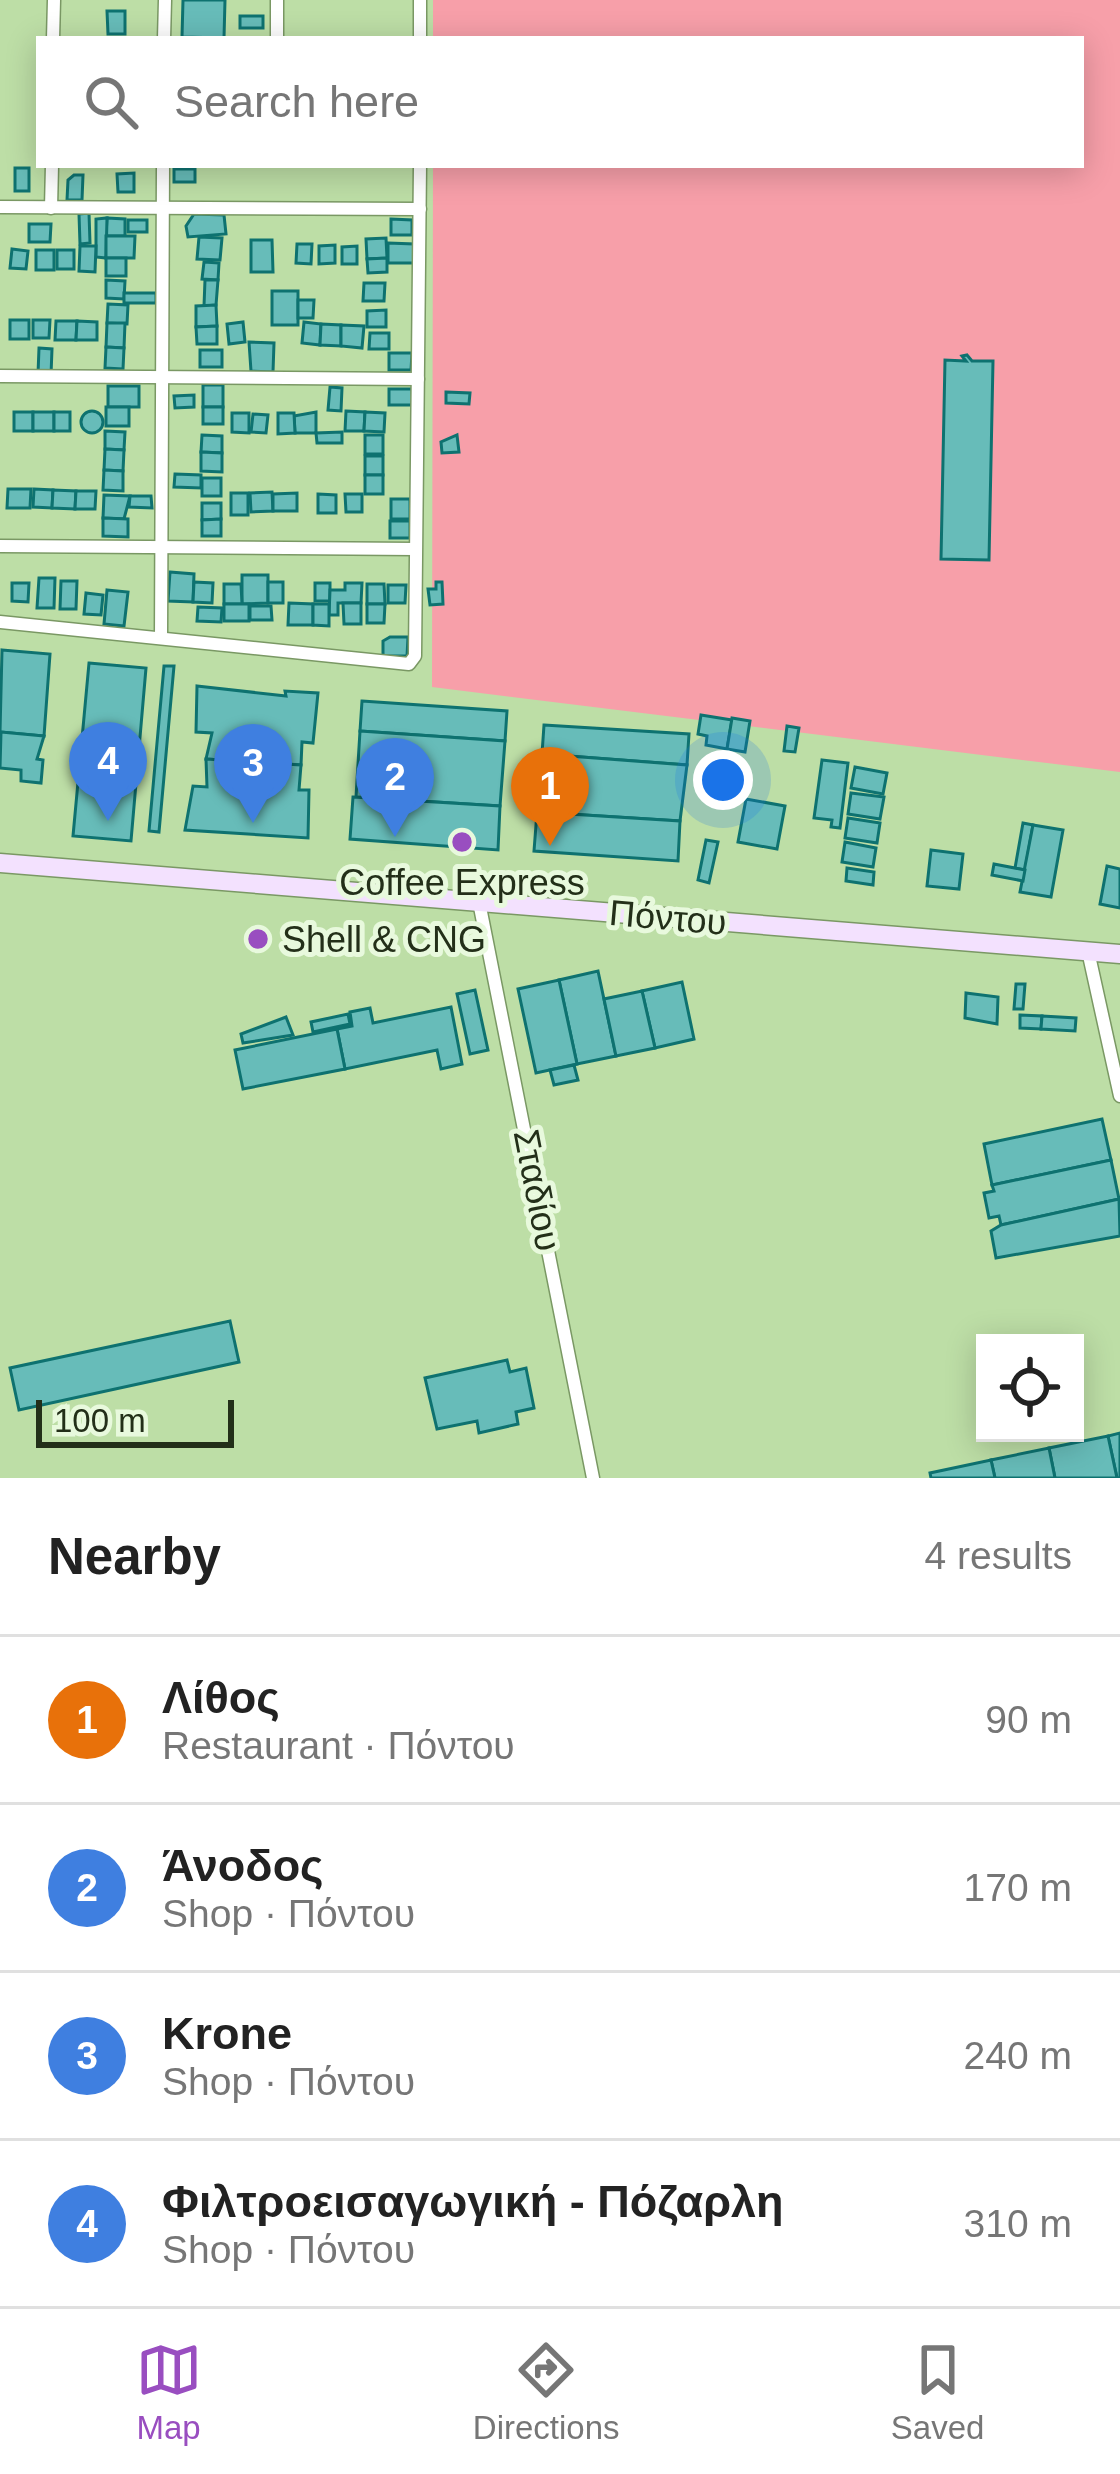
<!DOCTYPE html>
<meta charset="utf-8">
<style>
:root{--surface:#fff;--page:#f6f6f6;--text:#222;--muted:#767676;--line:#e0e0e0;--accent:#994ec0}
body{margin:0;font-family:Helvetica,sans-serif;background:var(--page);color:var(--text)}
.controls{position:absolute;right:36px;bottom:36px;display:grid;overflow:hidden;border-radius:0px;box-shadow:0 6px 30px #0003}
.controls button{width:108px;height:108px;display:grid;place-items:center;padding:0;border:0;border-bottom:3px solid var(--line);background:var(--surface);color:var(--text);font:60px sans-serif}
.scale{position:absolute;left:36px;bottom:30px;width:198px;box-sizing:border-box;padding-left:12px;border:6px solid #232f19;border-top:0;font-size:33px;line-height:42px;white-space:nowrap;color:#232f19;-webkit-text-stroke:9px #e8f9dd;paint-order:stroke}
.you{position:absolute;left:723px;top:780px;width:42px;height:42px;margin:-30px;border:9px solid #fff;border-radius:50%;background:#1a73e8;box-shadow:0 0 0 18px #1a73e833}
.badge{display:grid;place-items:center;width:78px;height:78px;border-radius:50%;background:var(--accent);color:#fff;font-size:39px;font-weight:700}
.pin{position:absolute;translate:-50% -99px;filter:drop-shadow(0 3px 6px #0008)}
.pin::after{content:'';position:absolute;top:63px;width:42px;height:36px;background:inherit;clip-path:polygon(0 0,100% 0,50% 100%)}
.list{margin:0;padding:0;list-style:none}
h2{display:flex;justify-content:space-between;align-items:center;height:156px;margin:0;padding:0 48px;font-size:51px}
h2 small{font-size:39px;font-weight:400;color:var(--muted)}
.list li{display:grid;grid-template-columns:78px 1fr auto;gap:36px;align-items:center;box-sizing:border-box;height:168px;padding:0 48px;border-top:3px solid var(--line)}
.list b{display:block;font-size:45px;white-space:nowrap}
.list p{margin:0;font-size:39px;white-space:nowrap;color:var(--muted)}
.list em{font-size:39px;font-style:normal;color:var(--muted)}
.icon{flex:none;width:66px;height:66px;fill:none;stroke:currentColor;stroke-width:2;stroke-linecap:round;stroke-linejoin:round}
.map{position:relative;flex:none;width:1120px;height:1478px;overflow:hidden}
.search{position:absolute;background:var(--surface);box-shadow:0 6px 30px #0003;left:36px;right:36px;top:36px;height:132px;display:flex;align-items:center;gap:30px;box-sizing:border-box;padding:0 42px;border-radius:0px;color:var(--muted);font-size:45px}
.sheet{height:828px;background:var(--surface)}
nav{display:flex;justify-content:space-around;align-items:center;box-sizing:border-box;height:168px;border-top:3px solid var(--line);background:var(--surface);font-size:33px;color:var(--muted)}
nav a{display:grid;justify-items:center;gap:6px}
nav .on{color:var(--accent)}
.map>svg:first-child{display:block}
.green{fill:#f79fa9}
.building{fill:#67bcb9;stroke:#0e7270;stroke-width:3}
.lines{fill:none;stroke-linecap:round;stroke-linejoin:round}
.street-casing{stroke:#7a9864;stroke-width:15}
.secondary-casing{stroke:#7a9864;stroke-width:21}
.street{stroke:#fff;stroke-width:12}
.secondary{stroke:#f3e1fe;stroke-width:18}
.poi-dot{fill:#994ec0;stroke:#e8f9dd;stroke-width:4.5}
.labels{text-anchor:middle;stroke-width:10;stroke-linejoin:round;paint-order:stroke}
.poi-label{font-size:36px;fill:#232f19;stroke:#e8f9dd}
.street-label{font-size:36px;fill:#232f19;stroke:#e8f9dd}
</style>
<div class="map">
<svg width="1120" height="1478" viewBox="0 0 1120 1478">
<rect width="100%" height="100%" fill="#bddea6"/>
<path class="green" d="M433 0H1120V772L432 687 433 165H1081V39H433Z"/>
<g class="building">
<path d="M183 0H225L224 38 182 37Z"/>
<path d="M107 11H125V34H108Z"/>
<rect x="240" y="16" width="23" height="12"/>
<rect x="15" y="168" width="14" height="23"/>
<rect x="174" y="169" width="21" height="13"/>
<path d="M134 173V192H118L117 174Z"/>
<path d="M74 175H83L82 200H67L68 180Z"/>
<path d="M89 213 90 243 80 244 79 214Z"/>
<path d="M194 214 224 215 226 234 188 237 186 226Z"/>
<path d="M107 218 125 219V236H106Z"/>
<path d="M107 218 106 258 96 257V219Z"/>
<path d="M391 219 412 220V235H391Z"/>
<rect x="128" y="220" width="19" height="12"/>
<path d="M29 224H51L50 242H29Z"/>
<path d="M106 236H135L134 258H106Z"/>
<path d="M199 237 222 238 220 260 197 259Z"/>
<path d="M386 238 387 258 367 259 366 239Z"/>
<path d="M251 240H272L273 272H251Z"/>
<path d="M388 243 414 244V263H388Z"/>
<path d="M297 244H312L311 264 296 263Z"/>
<path d="M335 245V263L319 264V246Z"/>
<path d="M80 246H96L95 272 79 271Z"/>
<path d="M357 246V264H342V247Z"/>
<path d="M12 249 28 251 26 269 10 268Z"/>
<rect x="36" y="250" width="18" height="20"/>
<rect x="57" y="250" width="17" height="19"/>
<rect x="106" y="258" width="20" height="18"/>
<path d="M387 258V272L368 273 367 259Z"/>
<path d="M204 262 219 263 218 280 202 279Z"/>
<path d="M106 280 125 281 124 299 106 298Z"/>
<path d="M205 280H218L216 305 204 306Z"/>
<path d="M364 283H385L384 301H363Z"/>
<rect x="272" y="291" width="26" height="34"/>
<rect x="124" y="293" width="32" height="10"/>
<path d="M298 300H314L313 318H298Z"/>
<path d="M108 304 128 305 127 324 107 323Z"/>
<path d="M216 305 217 326 196 327V306Z"/>
<path d="M386 310V327H367V311Z"/>
<rect x="10" y="320" width="19" height="19"/>
<path d="M33 320H50L49 338H33Z"/>
<path d="M56 321H77L76 340H55Z"/>
<path d="M77 321 97 322V340H76Z"/>
<path d="M243 322 245 342 229 344 227 324Z"/>
<path d="M304 322 321 324 320 345 302 343Z"/>
<path d="M107 323H125L124 348 106 347Z"/>
<path d="M321 324 341 325V346L320 345Z"/>
<path d="M341 325 364 326 362 348 341 346Z"/>
<path d="M217 326V344H197L196 327Z"/>
<path d="M370 333H389V349H369Z"/>
<path d="M249 342 274 343 273 372 251 371Z"/>
<path d="M106 347 124 348 123 369 105 368Z"/>
<path d="M39 348 52 349 51 375 38 374Z"/>
<rect x="200" y="350" width="22" height="17"/>
<path d="M389 353H412L411 370H389Z"/>
<path d="M967 355 972 361H993L989 560 941 559 945 360 966 361 962 356Z"/>
<rect x="203" y="385" width="20" height="22"/>
<rect x="108" y="386" width="31" height="21"/>
<path d="M330 387 342 388 341 411 328 410Z"/>
<path d="M389 389H412L413 405H389Z"/>
<path d="M446 392 470 393 469 404 446 403Z"/>
<path d="M194 395V407L175 408 174 396Z"/>
<rect x="106" y="407" width="23" height="19"/>
<rect x="203" y="407" width="20" height="17"/>
<path d="M346 411 365 412 364 431H345Z"/>
<circle cx="92" cy="422" r="11"/>
<rect x="14" y="412" width="19" height="19"/>
<rect x="33" y="412" width="21" height="19"/>
<rect x="54" y="412" width="16" height="19"/>
<path d="M316 412V433H295L294 416Z"/>
<path d="M365 412 385 413 384 432 364 431Z"/>
<path d="M232 413H249V433L232 432Z"/>
<path d="M278 413H294L295 433 278 434Z"/>
<path d="M253 414 268 415 266 433 251 432Z"/>
<path d="M105 431 125 432 124 450 105 449Z"/>
<path d="M342 432V443H317L316 433Z"/>
<path d="M202 435 222 436V453L201 452Z"/>
<rect x="365" y="435" width="18" height="19"/>
<path d="M457 435 459 452 442 453 441 442Z"/>
<path d="M105 449 124 450 123 471 104 470Z"/>
<path d="M201 452 222 453V472L201 471Z"/>
<rect x="365" y="456" width="18" height="19"/>
<path d="M104 470 123 471V491L103 490Z"/>
<path d="M175 474 201 475V488L174 487Z"/>
<rect x="365" y="475" width="18" height="19"/>
<rect x="202" y="478" width="19" height="18"/>
<path d="M8 489H31L30 508H7Z"/>
<path d="M34 489 53 490 52 508 33 507Z"/>
<path d="M53 490 76 491 75 509 52 508Z"/>
<path d="M76 491H96L95 509H75Z"/>
<path d="M272 492 273 511 251 512 250 493Z"/>
<rect x="231" y="493" width="17" height="22"/>
<path d="M297 493V511H273V494Z"/>
<path d="M318 494 336 495V513H318Z"/>
<path d="M345 494H362V512H346Z"/>
<path d="M104 495 130 496 124 519 103 518Z"/>
<path d="M130 496H151L152 508 129 507Z"/>
<rect x="391" y="499" width="19" height="20"/>
<path d="M202 503H221V519L202 520Z"/>
<path d="M103 518 128 519V537L103 536Z"/>
<path d="M221 519V536H202V520Z"/>
<rect x="390" y="521" width="20" height="17"/>
<path d="M170 572 194 574 193 602 168 601Z"/>
<path d="M242 575H268V603L242 604Z"/>
<path d="M39 578H55L54 608H37Z"/>
<path d="M61 581H77L76 609H60Z"/>
<path d="M194 582 213 583 212 603 193 602Z"/>
<rect x="268" y="582" width="15" height="21"/>
<path d="M436 582H442L443 604 430 605 428 589H436Z"/>
<path d="M12 583H29L28 602 12 601Z"/>
<rect x="315" y="583" width="15" height="18"/>
<path d="M345 583H362L361 603H338V615H329L330 590H345Z"/>
<path d="M224 584H241L242 604H224Z"/>
<path d="M367 584H384L385 604H367Z"/>
<path d="M388 585H406L405 603H388Z"/>
<path d="M107 590 128 592 124 626 104 624Z"/>
<path d="M86 593 103 595 101 615 84 614Z"/>
<path d="M289 603 313 604V625H288Z"/>
<path d="M343 603H361V624H344Z"/>
<rect x="224" y="604" width="25" height="17"/>
<path d="M313 604H329V626L313 625Z"/>
<path d="M367 604H385L384 623H367Z"/>
<path d="M250 606H271L272 620H250Z"/>
<path d="M198 607 222 608 221 622 197 621Z"/>
<path d="M390 637H408L407 656H383V641Z"/>
<path d="M2 650 50 654 44 736 0 732Z"/>
<path d="M89 663 146 668 131 841 73 836Z"/>
<path d="M164 666H174L159 832 149 831Z"/>
<path d="M197 686 286 696 285 691 318 693 313 743 302 742 301 765 206 759 212 733 196 732Z"/>
<path d="M362 701 507 711 505 741 360 731Z"/>
<path d="M701 715 732 720 727 749 706 745 707 736 698 734Z"/>
<path d="M732 718 750 721 745 752 727 749Z"/>
<path d="M544 725 689 734 687 765 542 754Z"/>
<path d="M787 726 799 728 795 752 784 751Z"/>
<path d="M360 731 505 741 500 806 356 797Z"/>
<path d="M1 732 44 736 37 759 43 760 41 783 21 781V770L0 768Z"/>
<path d="M542 754 687 765 680 821 537 812Z"/>
<path d="M206 759 301 765 299 790H309L308 838 185 830 193 786 207 787Z"/>
<path d="M822 760 848 763 840 828 831 827 832 820 814 818Z"/>
<path d="M855 767 887 773 883 794 851 788Z"/>
<path d="M851 793 884 797 880 819 848 814Z"/>
<path d="M353 797 500 806 498 850 350 839Z"/>
<path d="M746 799 785 806 777 849 738 842Z"/>
<path d="M537 812 680 821 678 861 534 851Z"/>
<path d="M848 818 880 823 877 843 845 838Z"/>
<path d="M1023 823 1033 825 1025 870 1015 868Z"/>
<path d="M1033 825 1063 830 1051 897 1020 892Z"/>
<path d="M706 840 718 842 709 883 698 880Z"/>
<path d="M845 842 876 848 873 867 842 862Z"/>
<path d="M931 850 963 854 959 889 927 886Z"/>
<path d="M994 864 1025 870 1023 881 992 875Z"/>
<path d="M1107 866 1120 869V908L1100 904Z"/>
<path d="M847 868 874 872 873 885 846 881Z"/>
<path d="M598 971 616 1056 577 1064 559 980Z"/>
<path d="M559 980 577 1064 536 1073 518 989Z"/>
<path d="M682 982 694 1039 655 1048 642 991Z"/>
<path d="M1016 984H1025L1023 1009H1014Z"/>
<path d="M475 990 488 1050 470 1054 457 994Z"/>
<path d="M642 991 655 1048 616 1056 604 999Z"/>
<path d="M966 993 998 997 997 1024 965 1018Z"/>
<path d="M451 1007 462 1064 441 1069 437 1050 345 1069 337 1029 352 1026 350 1012 370 1008 373 1023Z"/>
<path d="M348 1014 350 1024 313 1032 311 1022Z"/>
<path d="M1020 1015 1042 1016 1041 1029 1020 1028Z"/>
<path d="M1042 1016 1076 1018 1075 1031 1041 1029Z"/>
<path d="M286 1017 293 1035 243 1043 241 1034Z"/>
<path d="M337 1029 345 1069 243 1089 235 1050Z"/>
<path d="M574 1065 578 1080 554 1085 550 1070Z"/>
<path d="M1102 1119 1111 1160 992 1185 984 1144Z"/>
<path d="M1111 1160 1119 1199 1001 1225 999 1216 989 1218 984 1193 994 1191 992 1185Z"/>
<path d="M1119 1199 1120 1236 996 1258 991 1231 1001 1225Z"/>
<path d="M230 1321 239 1362 19 1410 10 1368Z"/>
<path d="M507 1360 510 1372 526 1368 534 1408 516 1412 518 1424 479 1433 477 1421 437 1429 425 1378Z"/>
<path d="M1120 1433V1478H1117L1108 1436Z"/>
<path d="M1108 1436 1117 1478H1055L1049 1448Z"/>
<path d="M1049 1448 1055 1478H995L991 1460Z"/>
<path d="M991 1460 995 1478H931L930 1473Z"/>
</g>
<g class="lines">
<g class="street-casing">
<g id="street">
<path d="M53 39 54 0"/>
<path d="M164 39 165 0"/>
<path d="M277 39V0"/>
<path d="M420 39V0"/>
<path d="M0 207 420 209"/>
<path d="M51 208 52 165"/>
<path d="M0 376 418 379"/>
<path d="M0 546 415 549"/>
<path d="M0 622 409 664 415 656 420 165"/>
<path d="M161 638 163 165"/>
<path d="M479 902 593 1478"/>
<path d="M1088 951 1120 1096"/>
</g>
</g>
<g class="secondary-casing">
<path id="secondary" d="M0 863 1120 954"/>
</g>
<use href="#street" class="street"/>
<use href="#secondary" class="secondary"/>
</g>
<g class="poi-dot">
<circle cx="462" cy="842" r="12"/>
<circle cx="258" cy="939" r="12"/>
</g>
<g class="labels">
<g class="poi-label">
<text x="462" y="895">Coffee Express</text>
<text x="282" y="952" text-anchor="start">Shell &amp; CNG</text>
</g>
<g class="street-label">
<text transform="translate(668 917) rotate(5)" y="13">Πόντου</text>
<text transform="translate(538 1190) rotate(79)" y="13">Σταδίου</text>
</g>
</g>
</svg>
<div class="controls">
<button><svg class="icon" aria-label="locate" viewBox="0 0 24 24"><circle cx="12" cy="12" r="6"/><path d="M12 2v4M12 18v4M2 12h4M18 12h4"/></svg></button>
</div>
<div class="scale">100 m</div>
<div class="you"></div>
<div class="pin badge" style="left:550px;top:846px;background:#e8710a">1</div>
<div class="pin badge" style="left:395px;top:837px;background:#3f7fe0">2</div>
<div class="pin badge" style="left:253px;top:823px;background:#3f7fe0">3</div>
<div class="pin badge" style="left:108px;top:821px;background:#3f7fe0">4</div>
<div class="search"><svg class="icon" aria-label="search" viewBox="0 0 24 24"><circle cx="10" cy="10" r="6"/><path d="M15 15l6 6"/></svg>Search here</div>
</div>
<section class="sheet">
<h2>Nearby<small>4 results</small></h2>
<ul class="list">
<li><span class="badge" style="background:#e8710a">1</span><div><b>Λίθος</b><p>Restaurant · Πόντου</p></div><em>90 m</em></li>
<li><span class="badge" style="background:#3f7fe0">2</span><div><b>Άνοδος</b><p>Shop · Πόντου</p></div><em>170 m</em></li>
<li><span class="badge" style="background:#3f7fe0">3</span><div><b>Krone</b><p>Shop · Πόντου</p></div><em>240 m</em></li>
<li><span class="badge" style="background:#3f7fe0">4</span><div><b>Φιλτροεισαγωγική - Πόζαρλη</b><p>Shop · Πόντου</p></div><em>310 m</em></li>
</ul>
</section>
<nav>
<a class="on"><svg class="icon" aria-label="map" viewBox="0 0 24 24"><path d="M3 6l6-2 6 2 6-2v14l-6 2-6-2-6 2zM9 4v14M15 6v14"/></svg>Map</a>
<a><svg class="icon" aria-label="directions" viewBox="0 0 24 24"><path d="M12 3l9 9-9 9-9-9zM9 14v-3h6M13 9l2 2-2 2"/></svg>Directions</a>
<a><svg class="icon" aria-label="saved" viewBox="0 0 24 24"><path d="M7 4h10v16l-5-4-5 4z"/></svg>Saved</a>
</nav>
